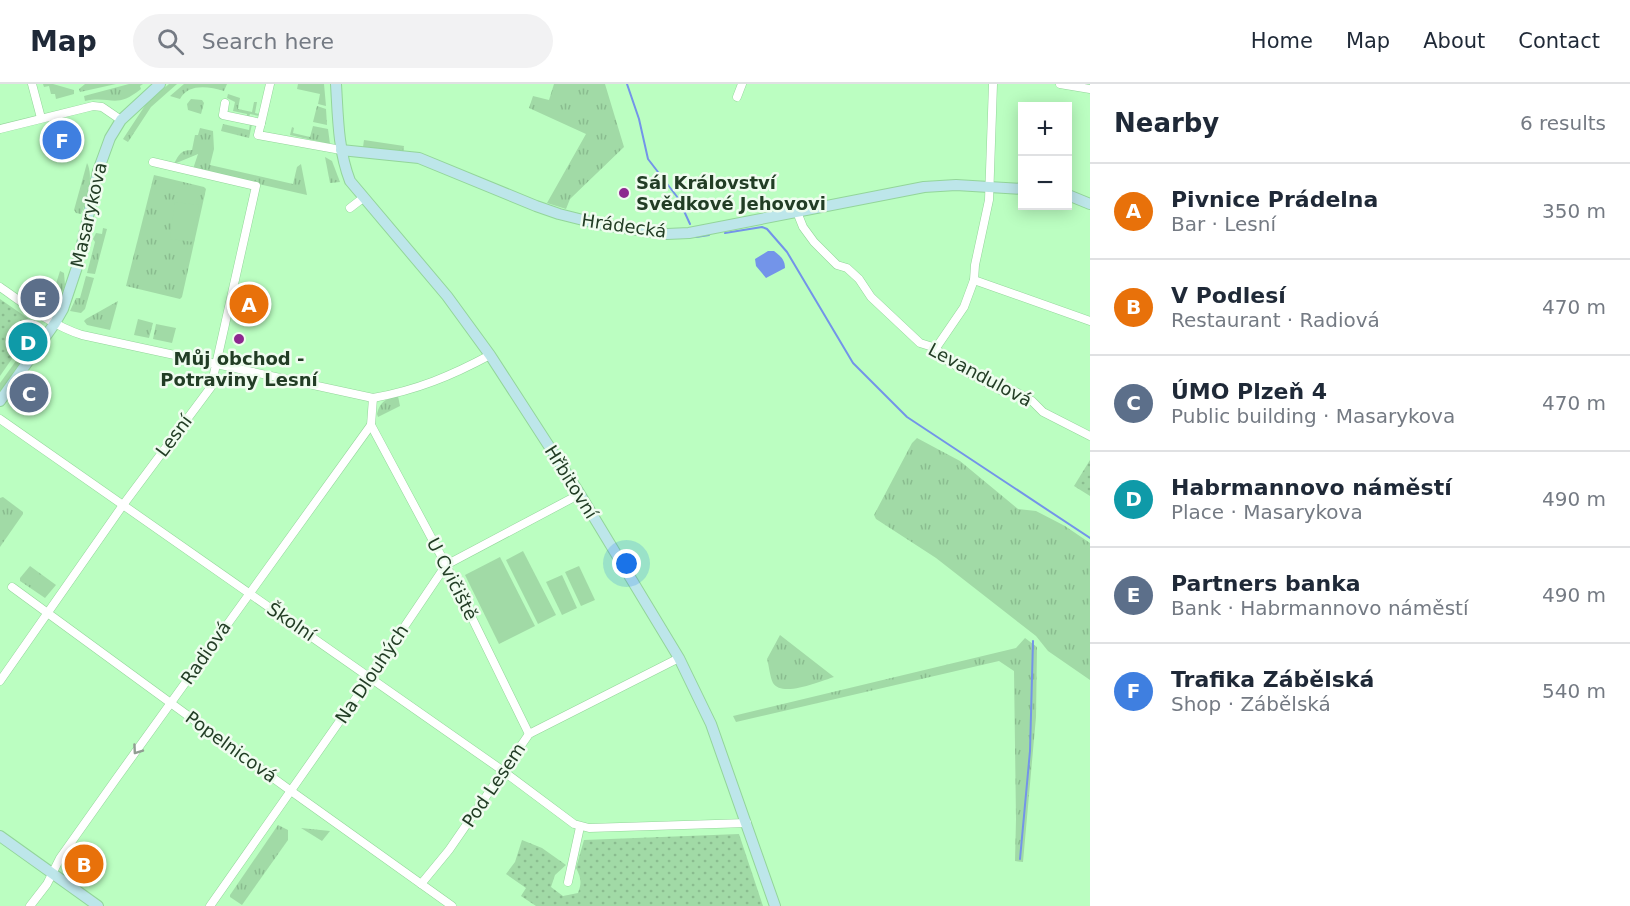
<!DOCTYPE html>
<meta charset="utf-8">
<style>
:root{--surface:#fff;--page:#f2f2f3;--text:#1f2937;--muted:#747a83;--line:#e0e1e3;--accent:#0f766e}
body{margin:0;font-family:"DejaVu Sans",sans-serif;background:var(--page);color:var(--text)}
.controls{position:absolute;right:18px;top:18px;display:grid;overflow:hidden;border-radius:0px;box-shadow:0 3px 15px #0003}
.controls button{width:54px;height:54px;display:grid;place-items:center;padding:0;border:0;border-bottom:2px solid var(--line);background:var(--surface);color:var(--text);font:30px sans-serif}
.you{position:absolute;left:627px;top:480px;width:21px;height:21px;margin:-15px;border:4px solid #fff;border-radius:50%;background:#1a73e8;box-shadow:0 0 0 9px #1a73e833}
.badge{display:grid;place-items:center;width:39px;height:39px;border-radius:50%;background:var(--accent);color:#fff;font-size:20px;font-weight:700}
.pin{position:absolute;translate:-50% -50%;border:3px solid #fff;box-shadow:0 2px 6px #0006}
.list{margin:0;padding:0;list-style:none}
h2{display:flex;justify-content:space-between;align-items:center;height:78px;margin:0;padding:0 24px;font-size:26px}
h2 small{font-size:20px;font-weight:400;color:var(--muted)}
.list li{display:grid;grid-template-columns:39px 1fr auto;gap:18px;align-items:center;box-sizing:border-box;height:96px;padding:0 24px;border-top:2px solid var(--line)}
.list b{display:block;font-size:22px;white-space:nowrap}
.list p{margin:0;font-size:20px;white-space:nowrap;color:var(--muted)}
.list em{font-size:20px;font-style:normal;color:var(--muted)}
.icon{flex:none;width:33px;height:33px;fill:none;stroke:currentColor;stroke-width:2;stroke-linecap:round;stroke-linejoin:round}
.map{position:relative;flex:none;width:1090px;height:822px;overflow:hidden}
header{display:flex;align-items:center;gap:36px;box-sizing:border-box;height:84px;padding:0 30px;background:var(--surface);border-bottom:2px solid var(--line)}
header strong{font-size:28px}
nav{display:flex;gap:33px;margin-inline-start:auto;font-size:21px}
.search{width:420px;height:54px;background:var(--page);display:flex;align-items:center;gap:15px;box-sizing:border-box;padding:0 21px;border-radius:33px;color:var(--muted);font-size:22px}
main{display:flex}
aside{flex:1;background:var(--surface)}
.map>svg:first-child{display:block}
.grass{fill:url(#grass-tufts)}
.park{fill:url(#park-dots)}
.pitch{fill:#a1daa6}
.water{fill:#7394e9}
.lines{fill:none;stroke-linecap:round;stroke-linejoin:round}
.stream{stroke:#7394e9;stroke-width:2}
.street-casing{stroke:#93d59a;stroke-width:9}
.secondary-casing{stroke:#93d59a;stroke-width:12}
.street{stroke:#fff;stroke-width:8}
.secondary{stroke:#bde6ea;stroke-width:10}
.oneway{stroke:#909e92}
.poi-dot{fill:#8d288f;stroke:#effcef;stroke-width:2}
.labels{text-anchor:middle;stroke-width:5;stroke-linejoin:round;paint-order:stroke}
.poi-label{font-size:18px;font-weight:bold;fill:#223d25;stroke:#effcef;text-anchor:start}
.street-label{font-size:18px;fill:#223d25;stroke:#effcef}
</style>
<header>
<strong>Map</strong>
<div class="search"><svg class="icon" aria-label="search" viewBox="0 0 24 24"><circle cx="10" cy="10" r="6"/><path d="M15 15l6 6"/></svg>Search here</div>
<nav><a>Home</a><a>Map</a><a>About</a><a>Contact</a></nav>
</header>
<main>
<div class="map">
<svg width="1090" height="822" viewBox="0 0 1090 822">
<defs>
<pattern id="grass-tufts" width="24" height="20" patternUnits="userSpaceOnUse" patternTransform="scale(1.5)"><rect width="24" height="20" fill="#a1daa6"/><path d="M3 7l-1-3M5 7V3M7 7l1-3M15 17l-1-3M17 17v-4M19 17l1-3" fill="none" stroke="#8abc8f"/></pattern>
<pattern id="park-dots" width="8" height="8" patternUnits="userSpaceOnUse" patternTransform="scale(1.5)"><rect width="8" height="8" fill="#a1daa6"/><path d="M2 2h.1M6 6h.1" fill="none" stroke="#8abc8f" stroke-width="1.8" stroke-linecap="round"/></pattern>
</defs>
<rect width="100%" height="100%" fill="#bbfec1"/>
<g class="grass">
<path d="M43 0H53L74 6V10L56 15 55 10H51L49 2 44 3Z"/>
<path d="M85 0H116L80 8 79 5Z"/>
<path d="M129 0H143L140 2 141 5C115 26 111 11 85 17L84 12Z"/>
<path d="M169 0H177L151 23 128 58 123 55 146 20Z"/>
<path d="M184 0H227L224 7C207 2 188 0 180 15L170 12Z"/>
<path d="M298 0H324L326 22 318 20 320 10 297 5Z"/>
<path d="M554 0H605L624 63 570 115 566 125 547 119 586 50 529 24 533 12 549 16Z"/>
<path d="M228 10 240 14 238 25 252 28 254 18H257L255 29 259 30V32L250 30 249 33H247V30L233 27 235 18 227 14Z"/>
<path d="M191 15 202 16 204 19 201 30 188 26 187 20Z"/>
<path d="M317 22 326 25 327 41 313 38Z"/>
<path d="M223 40 249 46 250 40H252L249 54 221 47Z"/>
<path d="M313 42 328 45 330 60 290 51 292 43 294 44 293 49 310 53Z"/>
<path d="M200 44 213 47 214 65 210 81 293 100 297 83 301 80 307 111 193 85 198 70 174 80C179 70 181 66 192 66L195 51H198Z"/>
<path d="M364 56 404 62 403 69 363 63Z"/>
<path d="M325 73 332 77 340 98 330 99Z"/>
<path d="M87 79C94 92 87 117 81 130L76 129 74 126Z"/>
<path d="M154 91 204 103 206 105 182 213 180 215 126 202Z"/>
<path d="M103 144 107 145 95 190 87 189 95 158 93 155 96 149 102 150Z"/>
<path d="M60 187 64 189 65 201 57 220 51 216Z"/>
<path d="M86 192 94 194 85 225 81 229 70 227 76 214H80Z"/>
<path d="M118 217 110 246 87 241 84 237 86 235Z"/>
<path d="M138 235 153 239 149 254 134 251Z"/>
<path d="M156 240 176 244 172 259 153 255Z"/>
<path d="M34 252 37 253 0 308V299Z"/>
<path d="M398 312 400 322 378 333 377 330C380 317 386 315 398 312Z"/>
<path d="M917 354 960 377 1018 425 1036 427 1065 442 1090 459V596L1048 567 1036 552 936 474 876 435 874 431 912 359Z"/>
<path d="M3 413 23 428V430L0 463V414Z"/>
<path d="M30 482 56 501 45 514 20 497V494Z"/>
<path d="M780 551 834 593C821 597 782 614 773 599 770 593 769 582 767 575Z"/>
<path d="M1025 554 1037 563 1036 633 1023 778 1015 777 1016 735 1014 587 999 577 736 638 733 632 1016 564Z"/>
<path d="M278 741 288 746V756L242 821 230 813V811Z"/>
<path d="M301 744 330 747 322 757Z"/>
</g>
<g class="park">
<path d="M0 215 36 240 0 292Z"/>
<path d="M1090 376V412L1074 402Z"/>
<path d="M739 750 763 822H536L521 812 526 804 506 790 515 778 522 756 542 764 566 781 555 791 551 803 563 812 578 809C582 798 581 794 576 784L584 756Z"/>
</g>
<g class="pitch">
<path d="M175 118 199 121 194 158 170 155Z"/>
<path d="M523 467 556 531 538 540 506 476Z"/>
<path d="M500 473 535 542 499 560 465 491Z"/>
<path d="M579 482 595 516 581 522 565 488Z"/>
<path d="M562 491 577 524 562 531 546 498Z"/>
</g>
<path class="water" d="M768 167H774C780 172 785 175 785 184L766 194 756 182 755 175Z"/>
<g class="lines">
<g class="stream">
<path d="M627 0 639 35 648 75 678 114 690 140"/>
<path d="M725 149 762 143 767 145 787 168 853 279 907 333 1090 454"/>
<path d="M696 153 709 151"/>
<path d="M1020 775 1030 667 1033 557"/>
</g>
<g class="street-casing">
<g id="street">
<path d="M32 0 41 34"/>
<path d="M1060 0 1090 5"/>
<path d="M737 13 742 0"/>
<path d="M225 19 223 31 261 39 258 51 341 66"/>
<path d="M261 39 270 0"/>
<path d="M0 45 93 22 102 23 121 36"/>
<path d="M350 124 363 114"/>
<path d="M797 128 803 143 814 158 837 181 847 184 859 195 871 213 920 259 936 264 946 276 1002 307 1016 308 1032 317 1043 328 1090 352"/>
<path d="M974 196 1090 237"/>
<path d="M0 203C26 221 51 241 82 251L373 314C417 306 451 292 490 271"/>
<path d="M936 264 964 223 974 196 975 181 989 116 993 0"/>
<path d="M0 335 499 684 574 740 589 744 747 739"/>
<path d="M371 341 446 481 529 650"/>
<path d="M12 503 291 707 452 822"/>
<path d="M0 597 123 421 211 303 256 102 153 78"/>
<path d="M568 798 580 743"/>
<path d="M421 800 449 766 529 650 679 574"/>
<path d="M30 822 47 800 60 774 116 695 371 341 373 314"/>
<path d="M210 822 365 601 446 481 580 410"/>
</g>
</g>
<g class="secondary-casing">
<g id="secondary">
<path d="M336 0C338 33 338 66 350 97L447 212 490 271 578 407 679 574 711 640 775 822"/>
<path d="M341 66 419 74 536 122 559 130 603 141 667 150 689 149 924 103 956 101 1023 105"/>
<path d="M1068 111 1090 120"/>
<path d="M0 317 55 239 63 225 77 183 98 87 110 54 121 36 160 0"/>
<path d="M0 752 98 822"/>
</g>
</g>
<use href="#street" class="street"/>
<use href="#secondary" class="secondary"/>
</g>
<defs><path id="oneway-chevron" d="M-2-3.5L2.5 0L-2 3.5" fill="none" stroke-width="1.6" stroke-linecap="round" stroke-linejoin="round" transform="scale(1.5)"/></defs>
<use class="oneway" href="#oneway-chevron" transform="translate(137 666) rotate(125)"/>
<g class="poi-dot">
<circle cx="624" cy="109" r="6"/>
<circle cx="239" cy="255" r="6"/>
</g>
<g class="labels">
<g class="poi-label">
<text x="636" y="105">Sál Království<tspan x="636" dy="21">Svědkové Jehovovi</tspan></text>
<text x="239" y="281" text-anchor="middle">Můj obchod -<tspan x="239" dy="21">Potraviny Lesní</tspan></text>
</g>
<g class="street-label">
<text transform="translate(89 131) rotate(-77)" y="6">Masarykova</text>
<text transform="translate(624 142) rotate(8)" y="6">Hrádecká</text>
<text transform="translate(980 291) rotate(28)" y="6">Levandulová</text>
<text transform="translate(174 352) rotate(-53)" y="6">Lesní</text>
<text transform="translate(571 398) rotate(58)" y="6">Hřbitovní</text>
<text transform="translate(452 495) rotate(63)" y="6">U Cvičiště</text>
<text transform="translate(291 538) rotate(34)" y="6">Školní</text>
<text transform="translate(206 569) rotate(-55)" y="6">Radiová</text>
<text transform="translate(372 590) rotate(-56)" y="6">Na Dlouhých</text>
<text transform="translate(231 663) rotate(36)" y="6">Popelnicová</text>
<text transform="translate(494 701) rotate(-56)" y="6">Pod Lesem</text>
</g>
</g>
</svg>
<div class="controls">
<button>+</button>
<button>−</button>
</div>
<div class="you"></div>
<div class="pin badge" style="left:249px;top:220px;background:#e8710a">A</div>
<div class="pin badge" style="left:84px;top:780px;background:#e8710a">B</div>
<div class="pin badge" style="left:29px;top:309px;background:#5c6f8a">C</div>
<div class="pin badge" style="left:28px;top:258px;background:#0f9aa8">D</div>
<div class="pin badge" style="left:40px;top:214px;background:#5c6f8a">E</div>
<div class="pin badge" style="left:62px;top:56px;background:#3f7fe0">F</div>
</div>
<aside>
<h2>Nearby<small>6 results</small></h2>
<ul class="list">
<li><span class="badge" style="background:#e8710a">A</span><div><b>Pivnice Prádelna</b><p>Bar · Lesní</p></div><em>350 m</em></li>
<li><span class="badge" style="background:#e8710a">B</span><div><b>V Podlesí</b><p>Restaurant · Radiová</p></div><em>470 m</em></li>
<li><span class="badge" style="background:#5c6f8a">C</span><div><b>ÚMO Plzeň 4</b><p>Public building · Masarykova</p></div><em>470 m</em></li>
<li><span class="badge" style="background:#0f9aa8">D</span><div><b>Habrmannovo náměstí</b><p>Place · Masarykova</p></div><em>490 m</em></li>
<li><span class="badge" style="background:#5c6f8a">E</span><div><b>Partners banka</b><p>Bank · Habrmannovo náměstí</p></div><em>490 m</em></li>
<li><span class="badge" style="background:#3f7fe0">F</span><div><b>Trafika Zábělská</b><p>Shop · Zábělská</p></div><em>540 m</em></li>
</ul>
</aside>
</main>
